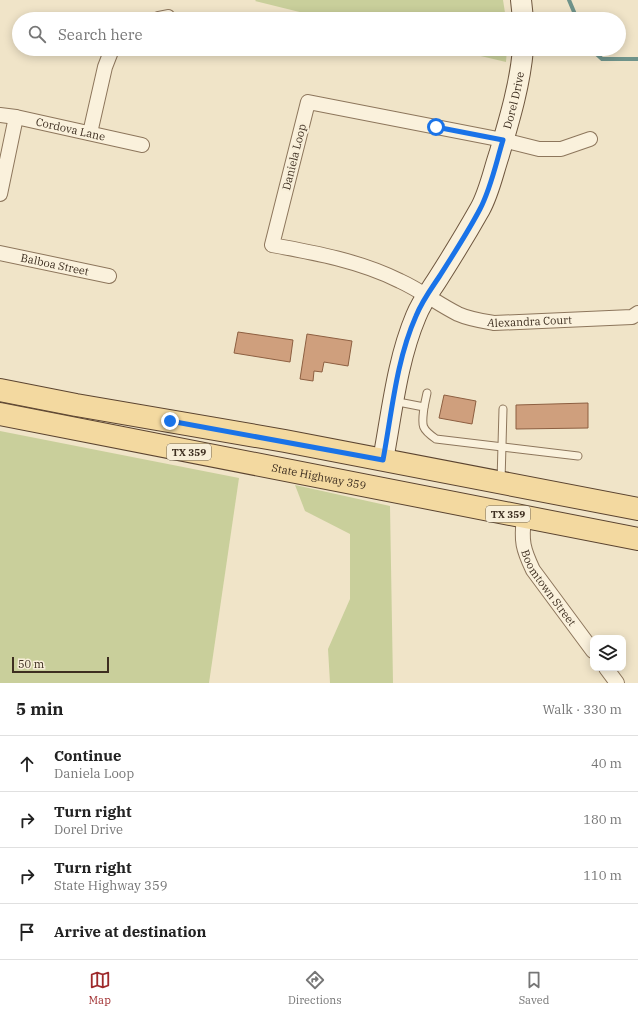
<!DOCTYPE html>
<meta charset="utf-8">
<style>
:root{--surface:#fff;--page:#f2f2f2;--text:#222;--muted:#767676;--line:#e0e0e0;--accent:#9e2a2b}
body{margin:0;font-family:"IBM Plex Serif",serif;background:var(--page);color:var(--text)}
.controls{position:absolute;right:12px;bottom:12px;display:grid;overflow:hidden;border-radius:8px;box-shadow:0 2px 10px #0003}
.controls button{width:36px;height:36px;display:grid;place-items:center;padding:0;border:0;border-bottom:1px solid var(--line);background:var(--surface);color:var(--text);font:20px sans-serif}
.scale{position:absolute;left:12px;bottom:10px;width:97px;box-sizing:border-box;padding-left:4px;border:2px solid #3d2e20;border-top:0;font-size:11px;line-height:14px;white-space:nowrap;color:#3d2e20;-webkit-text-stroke:3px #f7eed8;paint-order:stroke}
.stop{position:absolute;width:12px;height:12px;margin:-9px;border:3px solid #1a73e8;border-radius:50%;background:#fff}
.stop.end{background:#1a73e8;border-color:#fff;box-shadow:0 1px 4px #0008}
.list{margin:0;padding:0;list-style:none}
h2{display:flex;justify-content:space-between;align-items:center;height:52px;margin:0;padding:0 16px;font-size:17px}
h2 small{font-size:13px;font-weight:400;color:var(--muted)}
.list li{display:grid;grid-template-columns:26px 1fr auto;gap:12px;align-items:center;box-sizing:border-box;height:56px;padding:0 16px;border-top:1px solid var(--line)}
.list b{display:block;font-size:15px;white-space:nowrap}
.list p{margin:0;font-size:13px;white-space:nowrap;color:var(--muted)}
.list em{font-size:13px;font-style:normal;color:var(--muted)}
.icon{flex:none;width:22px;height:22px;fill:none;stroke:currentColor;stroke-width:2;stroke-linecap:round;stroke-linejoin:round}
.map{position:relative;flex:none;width:638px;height:683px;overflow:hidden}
.search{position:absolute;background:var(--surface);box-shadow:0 2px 10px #0003;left:12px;right:12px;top:12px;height:44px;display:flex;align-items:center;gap:10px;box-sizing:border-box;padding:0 14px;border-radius:22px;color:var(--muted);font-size:15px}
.sheet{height:276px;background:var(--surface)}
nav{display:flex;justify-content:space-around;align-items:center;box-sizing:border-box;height:56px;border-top:1px solid var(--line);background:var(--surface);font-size:11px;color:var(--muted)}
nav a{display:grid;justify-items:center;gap:2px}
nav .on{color:var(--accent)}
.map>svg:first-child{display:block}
.green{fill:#c9cf9b}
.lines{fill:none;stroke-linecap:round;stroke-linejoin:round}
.stream{stroke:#6f938a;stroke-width:4}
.building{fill:#cf9f7d;stroke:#8d5f41}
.lane-casing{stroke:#8d765c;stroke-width:9}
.street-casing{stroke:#8d765c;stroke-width:16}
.secondary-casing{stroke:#6f573f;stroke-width:22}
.primary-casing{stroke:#5b4430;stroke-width:24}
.lane{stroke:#faf1dc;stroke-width:7}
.street{stroke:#faf1dc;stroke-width:14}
.secondary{stroke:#faf1dc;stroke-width:20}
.primary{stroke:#f3d9a0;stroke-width:22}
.route{stroke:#1a73e8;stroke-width:5}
.labels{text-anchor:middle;stroke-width:4;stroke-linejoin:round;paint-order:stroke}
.shield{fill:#f7eed8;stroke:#756857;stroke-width:1}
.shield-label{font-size:10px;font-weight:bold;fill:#3d2e20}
.street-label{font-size:11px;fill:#3d2e20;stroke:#f7eed8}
</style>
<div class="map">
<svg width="638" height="683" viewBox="0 0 638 683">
<rect width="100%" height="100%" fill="#f0e4c8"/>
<g class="green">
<path d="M256 0H503L506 19H328L255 1Z"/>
<path d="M451 49H507L506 62Z"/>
<path d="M0 431 239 478 209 683H0Z"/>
<path d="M295 485 390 506 393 683H330L328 649 350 599V534L305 511Z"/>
</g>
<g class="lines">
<g class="stream">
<path d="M569 0 577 19"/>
<path d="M591 49 602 59H638"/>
</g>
</g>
<g class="building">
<path d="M238 332 293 340 290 362 234 353Z"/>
<path d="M307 334 352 341 348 366 324 362 322 372 314 371 313 381 300 379Z"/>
<path d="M444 395 476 401 472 424 439 418Z"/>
<path d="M588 403V428L516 429V405Z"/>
</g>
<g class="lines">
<g class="lane-casing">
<g id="lane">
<path d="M393 401 424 407C422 425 420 428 436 439L578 456"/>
<path d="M424 407 427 393"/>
<path d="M501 481 503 409"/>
</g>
</g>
<g class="street-casing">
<g id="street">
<path d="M158 19 168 17"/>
<path id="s1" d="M0 115 16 117 142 145"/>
<path d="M90 133 105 67 112 49"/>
<path id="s2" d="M590 139 561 149H539L503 140 308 102 272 245C316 253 360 261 400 281 420 290 438 304 458 314 469 319 482 321 494 323L632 317 638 313"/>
<path d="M0 194 16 117"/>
<path id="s3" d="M0 253 109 276"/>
<path id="s4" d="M524 518C521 541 523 549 533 570L593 651"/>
<path d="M606 668 617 683"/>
</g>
</g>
<g class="secondary-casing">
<g id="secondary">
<path d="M521 0 523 19"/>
<path id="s5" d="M383 460C392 412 397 361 416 316 422 301 431 290 439 277 453 255 467 232 480 209 489 193 493 173 499 155 509 121 520 85 523 49"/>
</g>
</g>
<g class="primary-casing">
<g id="primary">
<path d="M0 390 76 405 285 441 638 509"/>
<path id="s6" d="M0 414 638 539"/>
</g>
</g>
<use href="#lane" class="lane"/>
<use href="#street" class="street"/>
<use href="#secondary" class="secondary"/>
<use href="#primary" class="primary"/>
</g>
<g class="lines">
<path class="route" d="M170 421 383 460C392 412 396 361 416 316 422 301 431 289 439 277 453 255 468 232 480 209 491 188 496 163 503 140L436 127"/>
</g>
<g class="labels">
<g class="shield">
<rect x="167" y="444" width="44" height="16" rx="3"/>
<rect x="486" y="506" width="44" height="16" rx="3"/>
</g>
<g class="shield-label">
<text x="189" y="456">TX 359</text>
<text x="508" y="518">TX 359</text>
</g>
<g class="street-label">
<text dy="4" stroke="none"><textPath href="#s5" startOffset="387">Dorel Drive</textPath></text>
<text dy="4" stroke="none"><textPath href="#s1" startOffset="72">Cordova Lane</textPath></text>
<text transform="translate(294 157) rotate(-76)" y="4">Daniela Loop</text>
<text dy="4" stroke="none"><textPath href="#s3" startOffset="56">Balboa Street</textPath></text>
<text dy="4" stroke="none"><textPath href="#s2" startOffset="709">Alexandra Court</textPath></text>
<text dy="4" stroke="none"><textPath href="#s6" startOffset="325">State Highway 359</textPath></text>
<text dy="4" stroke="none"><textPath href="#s4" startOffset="77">Boomtown Street</textPath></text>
</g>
</g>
</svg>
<div class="controls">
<button><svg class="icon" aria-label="layers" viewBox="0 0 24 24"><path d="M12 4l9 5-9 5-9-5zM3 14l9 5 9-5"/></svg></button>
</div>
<div class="scale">50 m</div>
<div class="stop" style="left:436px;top:127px"></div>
<div class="stop end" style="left:170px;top:421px"></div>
<div class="search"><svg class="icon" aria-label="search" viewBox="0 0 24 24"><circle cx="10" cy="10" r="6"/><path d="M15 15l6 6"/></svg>Search here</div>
</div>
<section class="sheet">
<h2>5 min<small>Walk · 330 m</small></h2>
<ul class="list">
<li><svg class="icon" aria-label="ahead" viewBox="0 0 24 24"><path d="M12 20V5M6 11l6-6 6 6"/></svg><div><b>Continue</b><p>Daniela Loop</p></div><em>40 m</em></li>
<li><svg class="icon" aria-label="right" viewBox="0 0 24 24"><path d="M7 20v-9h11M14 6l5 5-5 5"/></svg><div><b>Turn right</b><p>Dorel Drive</p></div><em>180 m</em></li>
<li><svg class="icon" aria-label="right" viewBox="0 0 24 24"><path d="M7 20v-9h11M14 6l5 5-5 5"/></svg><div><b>Turn right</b><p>State Highway 359</p></div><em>110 m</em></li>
<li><svg class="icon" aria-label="arrive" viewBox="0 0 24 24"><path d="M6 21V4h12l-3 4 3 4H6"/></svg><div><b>Arrive at destination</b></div></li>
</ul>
</section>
<nav>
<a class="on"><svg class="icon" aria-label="map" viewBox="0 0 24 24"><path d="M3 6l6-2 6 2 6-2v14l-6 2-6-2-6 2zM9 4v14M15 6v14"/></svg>Map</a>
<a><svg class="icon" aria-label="directions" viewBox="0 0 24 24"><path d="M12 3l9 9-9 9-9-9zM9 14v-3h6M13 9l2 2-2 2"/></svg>Directions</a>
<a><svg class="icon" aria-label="saved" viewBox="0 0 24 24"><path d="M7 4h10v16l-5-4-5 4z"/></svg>Saved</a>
</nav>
